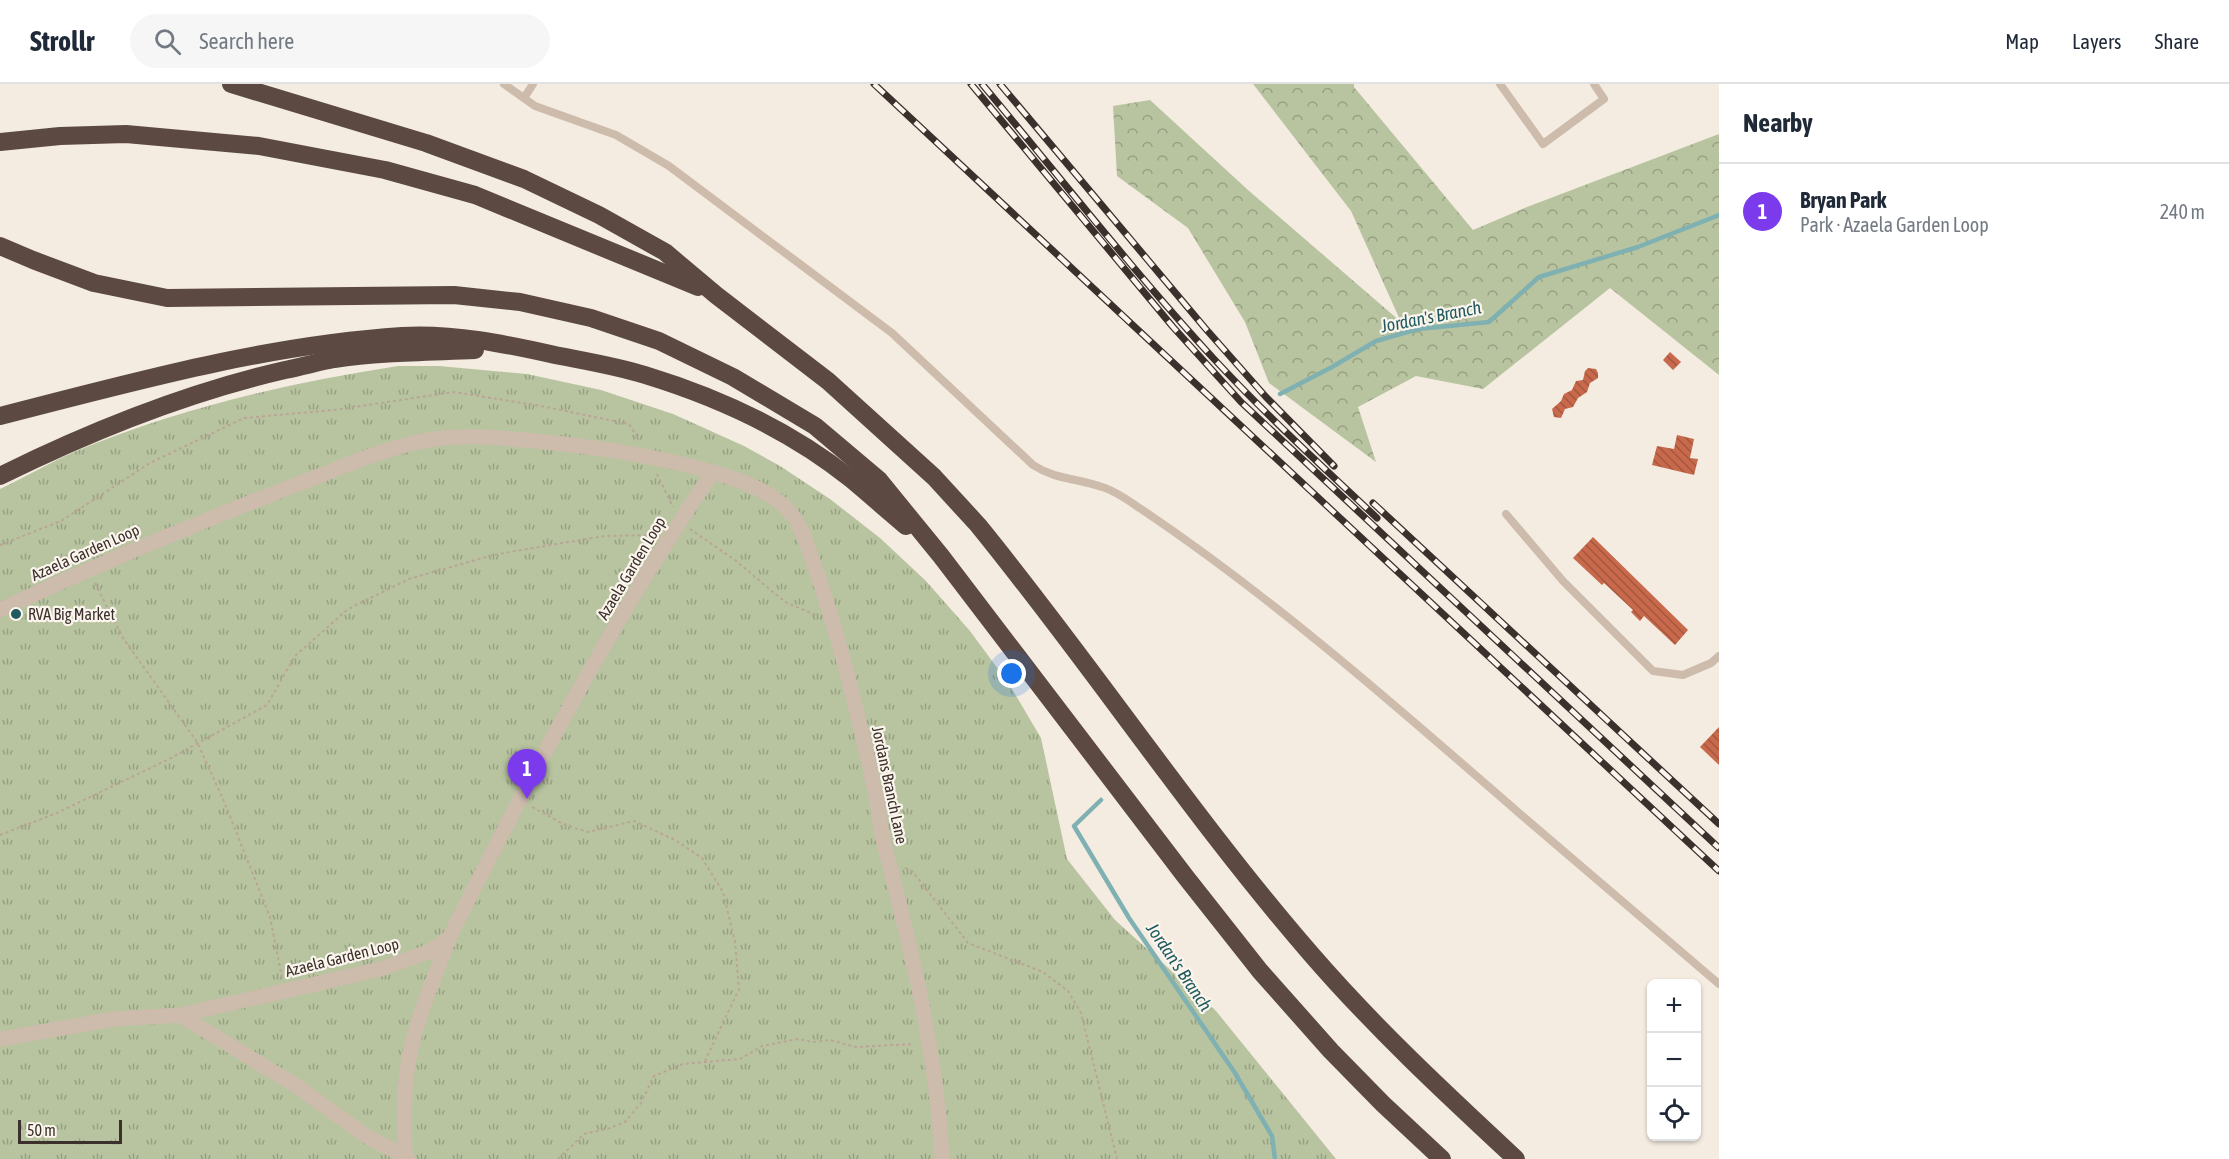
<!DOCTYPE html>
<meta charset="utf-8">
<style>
:root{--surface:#fff;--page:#f6f6f7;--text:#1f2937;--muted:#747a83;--line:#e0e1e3;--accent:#7c3aed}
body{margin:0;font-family:"Asap Condensed",sans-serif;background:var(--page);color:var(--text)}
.controls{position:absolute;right:18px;bottom:18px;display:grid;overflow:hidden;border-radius:9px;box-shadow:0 2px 4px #0004}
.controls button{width:54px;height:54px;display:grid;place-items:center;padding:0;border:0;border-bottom:2px solid var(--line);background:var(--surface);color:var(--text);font:30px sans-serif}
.scale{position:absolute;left:18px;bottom:15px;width:104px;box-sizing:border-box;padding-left:6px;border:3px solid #3b302b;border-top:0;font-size:16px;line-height:21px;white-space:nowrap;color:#3b302b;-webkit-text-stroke:4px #fbf5ee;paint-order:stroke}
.you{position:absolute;left:1012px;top:590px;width:21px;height:21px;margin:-15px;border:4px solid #fff;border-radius:50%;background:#1a73e8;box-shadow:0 0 0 9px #1a73e833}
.badge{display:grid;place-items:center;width:39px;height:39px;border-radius:50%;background:var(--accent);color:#fff;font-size:20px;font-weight:700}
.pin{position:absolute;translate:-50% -50px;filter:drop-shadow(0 2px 3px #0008)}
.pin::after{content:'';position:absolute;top:32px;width:21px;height:18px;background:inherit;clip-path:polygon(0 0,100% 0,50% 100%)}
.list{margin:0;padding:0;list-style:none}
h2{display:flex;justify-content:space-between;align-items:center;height:78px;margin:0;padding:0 24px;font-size:26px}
h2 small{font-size:20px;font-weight:400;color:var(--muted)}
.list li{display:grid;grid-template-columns:39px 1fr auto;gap:18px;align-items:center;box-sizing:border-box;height:96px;padding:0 24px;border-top:2px solid var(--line)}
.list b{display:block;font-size:22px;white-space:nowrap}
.list p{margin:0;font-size:20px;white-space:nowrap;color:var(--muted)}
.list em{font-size:20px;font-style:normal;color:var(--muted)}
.icon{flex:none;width:33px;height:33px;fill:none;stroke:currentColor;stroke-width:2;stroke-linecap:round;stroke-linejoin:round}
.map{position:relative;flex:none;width:1719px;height:1075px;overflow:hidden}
header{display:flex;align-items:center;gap:36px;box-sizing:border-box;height:84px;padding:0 30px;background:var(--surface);border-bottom:2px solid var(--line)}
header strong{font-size:28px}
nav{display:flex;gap:33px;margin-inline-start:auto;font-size:21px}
.search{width:420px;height:54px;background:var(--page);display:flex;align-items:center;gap:15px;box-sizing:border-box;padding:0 21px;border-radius:33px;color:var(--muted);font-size:22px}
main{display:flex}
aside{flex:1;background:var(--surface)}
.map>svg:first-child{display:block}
.forest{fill:url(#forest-crowns)}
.park{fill:url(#park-tufts)}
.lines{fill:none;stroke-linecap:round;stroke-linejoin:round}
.stream{stroke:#7fb0b2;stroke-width:4.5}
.building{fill:url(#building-back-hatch)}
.path{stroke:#b9a596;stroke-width:2;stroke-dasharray:3 3;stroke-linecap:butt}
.lane{stroke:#cdbbac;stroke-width:8}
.street{stroke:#cdbbac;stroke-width:15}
.highway{stroke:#5c4a42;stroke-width:18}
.rail-casing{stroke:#3b302b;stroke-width:7}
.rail{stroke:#fbf5ee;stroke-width:4.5;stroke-dasharray:14;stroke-linecap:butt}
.poi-dot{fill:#1f5a5e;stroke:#fbf5ee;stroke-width:2}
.labels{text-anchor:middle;stroke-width:4.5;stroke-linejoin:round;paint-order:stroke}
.street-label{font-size:16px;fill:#3b302b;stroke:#fbf5ee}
.poi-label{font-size:16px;fill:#3b302b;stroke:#fbf5ee;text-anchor:start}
.water-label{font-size:18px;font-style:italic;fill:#1f5a5e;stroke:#fbf5ee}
</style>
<header>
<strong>Strollr</strong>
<div class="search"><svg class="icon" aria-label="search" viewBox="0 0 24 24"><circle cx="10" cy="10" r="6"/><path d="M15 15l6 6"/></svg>Search here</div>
<nav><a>Map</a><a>Layers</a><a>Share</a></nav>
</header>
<main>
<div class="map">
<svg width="1719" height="1075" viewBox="0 0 1719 1075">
<defs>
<pattern id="forest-crowns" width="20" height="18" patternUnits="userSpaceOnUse" patternTransform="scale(1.5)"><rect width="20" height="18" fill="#b8c4a0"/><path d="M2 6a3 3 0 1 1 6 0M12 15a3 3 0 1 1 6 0" fill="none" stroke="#97a083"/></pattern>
<pattern id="park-tufts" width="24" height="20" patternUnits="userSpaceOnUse" patternTransform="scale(1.5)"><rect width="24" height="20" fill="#b8c4a0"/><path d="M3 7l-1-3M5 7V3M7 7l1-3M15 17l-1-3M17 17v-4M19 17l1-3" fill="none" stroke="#97a083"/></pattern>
<pattern id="building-back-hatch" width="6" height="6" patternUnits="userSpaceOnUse" patternTransform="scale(1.5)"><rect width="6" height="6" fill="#c8694b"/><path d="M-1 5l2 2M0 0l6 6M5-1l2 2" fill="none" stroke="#a4573f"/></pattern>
</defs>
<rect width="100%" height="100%" fill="#f4ebe1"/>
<path class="forest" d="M1253 0H1354V3L1473 146 1527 123 1719 50V291L1610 204 1483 305 1416 292 1358 323 1376 378 1269 299 1245 238 1188 144 1117 92 1113 22 1150 16 1248 106 1401 238 1351 127Z"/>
<path class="park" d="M398 282H439L527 290 601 306 673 330 744 362 780 382 830 415 880 454 926 497 970 547 1009 600 1041 654 1067 775 1115 836 1216 927 1336 1075H0V405C25 393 49 379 74 368 178 325 287 299 398 282Z"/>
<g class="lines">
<g class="stream">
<path d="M1280 310 1332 283 1376 257 1418 245 1489 238 1539 193 1638 163 1719 131"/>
<path d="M1101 716 1074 742 1129 834 1235 989 1272 1052 1275 1075"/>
</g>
</g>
<g class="building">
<path d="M1670 268 1681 278 1673 286 1663 276Z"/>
<path d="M1588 284 1596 285 1598 289V294L1590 299 1587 308 1578 314 1573 323 1565 325 1561 334 1554 333 1552 325 1561 317 1564 310 1572 306 1576 297 1583 296 1585 287Z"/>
<path d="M1677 351 1694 355 1690 374 1698 375 1694 391 1652 381 1657 362 1674 365Z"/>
<path d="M1593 453 1688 546 1675 561 1644 532 1640 537 1631 528 1633 526 1604 499 1602 501 1573 474Z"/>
<path d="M1719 643V681L1700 663Z"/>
</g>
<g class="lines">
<g class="path">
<path d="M657 390 673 423"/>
<path d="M690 445 735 476 785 518 816 531"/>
<path d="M0 461 61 437 150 379 244 334 334 326 454 308 541 322 629 340 639 356"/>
<path d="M95 499 123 554 197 658 223 715 270 833 282 894"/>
<path d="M532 723 565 741 588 748 634 737 675 756 702 774 723 808 735 858 739 905 705 977"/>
<path d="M0 751 57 729 171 674 267 621 295 572 348 525 409 495 493 471 604 452 654 451"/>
<path d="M905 784 913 788 968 859 1043 888 1068 907 1081 929 1117 1075"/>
<path d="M558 1075 584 1050 610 1044 625 1038 641 1019 654 992 683 980 740 975 762 962 798 955 813 958 830 956 856 963 914 960"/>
</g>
<g class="lane">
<path d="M504 0 535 22 616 51 669 82 892 249 1033 381C1056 396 1077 394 1102 403 1116 407 1129 417 1141 425 1275 515 1397 623 1519 729 1585 786 1652 843 1719 900"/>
<path d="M1500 0 1543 60 1604 15 1594 0"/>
<path d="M524 14 533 0"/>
<path d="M1506 430 1563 497 1653 587 1683 591 1711 579 1719 572"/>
</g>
<g class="street">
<path d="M713 388C739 396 770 406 789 427 804 444 809 468 817 489 842 562 860 637 876 713 879 731 881 749 886 767 912 868 937 971 942 1075"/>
<path d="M0 526C96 481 194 440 293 402 339 385 386 362 435 355 468 350 501 354 535 357 597 363 652 371 713 388 612 535 529 695 449 854L428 868 381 885 180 931 114 935 0 955"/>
<path d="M180 931 295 1001 369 1054 405 1072"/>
<path d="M408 1075 405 1072C404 1039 403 1007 409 974 417 933 435 893 449 854"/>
</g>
<g class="highway">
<path d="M231 0 426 59 524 95 599 131 665 168 716 211 828 297 934 393 978 441C1092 581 1193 734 1311 870 1375 944 1445 1009 1516 1075"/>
<path d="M0 58 60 52 126 50 259 62 385 86 475 111 698 203"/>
<path d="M0 162 33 176 94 199 167 214 454 211 520 218 591 234 659 257 733 293 815 342 879 396 941 472 1185 792 1260 887 1331 967 1383 1020 1442 1075"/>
<path d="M0 332C133 298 265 261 402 252 453 249 506 260 555 271 585 277 616 282 645 291 717 313 791 347 851 395 869 410 887 426 906 442"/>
<path d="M0 392C91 347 185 309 285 286 301 283 318 278 334 275 380 268 428 268 475 266"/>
</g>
<g class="rail-casing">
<g id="rail">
<path d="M874 0 1719 787"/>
<path d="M971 0 1173 243 1241 318 1719 764"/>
<path d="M982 0C1059 92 1133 187 1214 275 1266 331 1322 382 1377 434"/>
<path d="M1000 0 1205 244 1266 313 1334 382"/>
<path d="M1373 419 1719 740"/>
</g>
</g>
<use href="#rail" class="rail"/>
</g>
<circle class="poi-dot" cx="16" cy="530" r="6"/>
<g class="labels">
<g class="street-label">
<text transform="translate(85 468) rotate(-24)" y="6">Azaela Garden Loop</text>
<text transform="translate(631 484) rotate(-59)" y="6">Azaela Garden Loop</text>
<text transform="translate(890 701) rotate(78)" y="6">Jordans Branch Lane</text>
<text transform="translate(342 873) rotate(-14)" y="6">Azaela Garden Loop</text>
</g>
<g class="poi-label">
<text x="28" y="536">RVA Big Market</text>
</g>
<g class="water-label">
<text transform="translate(1431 233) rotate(-11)" y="6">Jordan's Branch</text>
<text transform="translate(1179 883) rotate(56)" y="6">Jordan's Branch</text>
</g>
</g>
</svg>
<div class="controls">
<button>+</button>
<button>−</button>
<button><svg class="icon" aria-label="locate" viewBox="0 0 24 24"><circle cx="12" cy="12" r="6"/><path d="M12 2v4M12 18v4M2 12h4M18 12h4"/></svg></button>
</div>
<div class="scale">50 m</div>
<div class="you"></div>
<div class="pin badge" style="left:527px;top:715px">1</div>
</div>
<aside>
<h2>Nearby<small></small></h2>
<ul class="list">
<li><span class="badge">1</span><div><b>Bryan Park</b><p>Park · Azaela Garden Loop</p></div><em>240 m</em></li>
</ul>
</aside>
</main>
